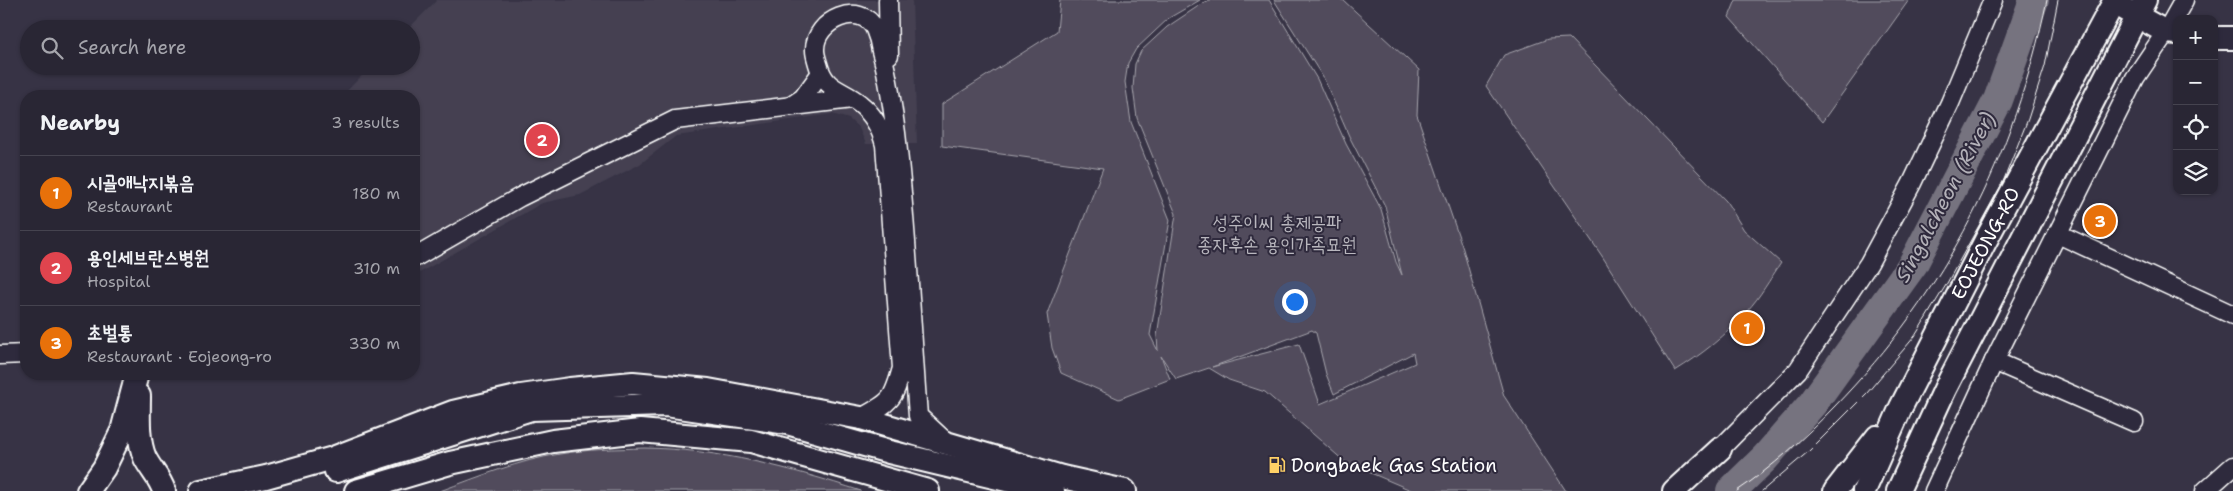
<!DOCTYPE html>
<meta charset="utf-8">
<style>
:root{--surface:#292634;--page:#353240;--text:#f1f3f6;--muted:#a5a5ac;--line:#45434f;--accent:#1a73e8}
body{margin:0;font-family:"Shantell Sans","Poor Story",sans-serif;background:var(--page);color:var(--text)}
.controls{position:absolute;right:15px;top:15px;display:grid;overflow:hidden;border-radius:10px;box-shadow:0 1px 4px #0004}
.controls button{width:45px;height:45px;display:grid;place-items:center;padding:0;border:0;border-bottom:1px solid var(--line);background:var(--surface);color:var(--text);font:25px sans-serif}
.you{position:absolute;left:1294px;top:301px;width:18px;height:18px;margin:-12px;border:4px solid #fff;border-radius:50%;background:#1a73e8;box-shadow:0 0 0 8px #1a73e833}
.badge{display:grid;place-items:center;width:32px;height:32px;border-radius:50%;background:var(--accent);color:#fff;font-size:16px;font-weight:700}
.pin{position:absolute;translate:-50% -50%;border:2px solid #fff;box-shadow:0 1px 5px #0006}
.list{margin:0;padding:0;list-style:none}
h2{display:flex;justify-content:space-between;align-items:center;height:65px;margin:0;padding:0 20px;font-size:21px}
h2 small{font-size:16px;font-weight:400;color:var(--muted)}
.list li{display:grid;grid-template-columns:32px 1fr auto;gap:15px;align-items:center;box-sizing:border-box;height:75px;padding:0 20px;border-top:1px solid var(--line)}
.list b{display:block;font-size:19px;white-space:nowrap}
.list p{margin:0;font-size:16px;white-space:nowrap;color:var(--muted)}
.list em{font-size:16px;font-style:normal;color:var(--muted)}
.icon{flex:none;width:28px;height:28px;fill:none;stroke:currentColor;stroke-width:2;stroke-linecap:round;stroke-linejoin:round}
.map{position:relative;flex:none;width:2233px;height:491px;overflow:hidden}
.search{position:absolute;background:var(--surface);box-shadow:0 1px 4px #0004;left:20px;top:20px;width:400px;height:55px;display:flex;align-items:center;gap:12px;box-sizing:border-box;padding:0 18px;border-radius:28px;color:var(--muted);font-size:19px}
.panel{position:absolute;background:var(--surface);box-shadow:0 1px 4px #0004;left:20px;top:90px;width:400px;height:290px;border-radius:20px}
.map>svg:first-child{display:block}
.built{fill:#444051}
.green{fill:#514c5c;stroke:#a8a6ae;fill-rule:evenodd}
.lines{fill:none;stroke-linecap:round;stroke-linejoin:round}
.river{stroke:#76737f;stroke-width:30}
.minor-casing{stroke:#fff;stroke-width:21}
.major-casing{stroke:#fff;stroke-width:26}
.minor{stroke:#2f2a3d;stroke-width:18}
.major{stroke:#2f2a3d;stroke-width:22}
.tram{stroke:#fff;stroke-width:1}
.labels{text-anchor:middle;stroke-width:4;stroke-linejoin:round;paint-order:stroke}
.park-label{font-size:19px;fill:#b9b7be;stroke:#2f2a3d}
.street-label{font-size:19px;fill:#fff;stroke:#2f2a3d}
.poi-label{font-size:19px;fill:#fff;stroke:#2f2a3d;text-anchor:start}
.water-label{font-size:20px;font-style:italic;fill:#b4b2b9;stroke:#2f2a3d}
</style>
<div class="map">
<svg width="2233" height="491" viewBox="0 0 2233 491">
<rect width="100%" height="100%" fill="#373345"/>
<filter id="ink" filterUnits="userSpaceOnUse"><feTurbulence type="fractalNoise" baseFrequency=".02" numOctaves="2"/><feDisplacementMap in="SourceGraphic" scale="10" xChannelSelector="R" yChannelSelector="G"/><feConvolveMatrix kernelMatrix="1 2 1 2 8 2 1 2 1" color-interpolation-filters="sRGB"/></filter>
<g filter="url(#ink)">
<path class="built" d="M437 0H912L917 144H866L859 128 849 119 832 114 676 136 640 164 580 195 542 203 414 276V96H342L371 66H411V29H408Z"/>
<g class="green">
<path d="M1060 0H1200L1169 18 1136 49 1128 63 1125 82 1131 122 1170 220 1150 335 1158 351 1157 336 1176 214 1137 118 1133 88 1135 64 1141 51 1167 27 1203 3 1210 0H1269L1317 79 1346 144 1381 209 1396 262 1402 275 1385 206 1349 136 1324 79 1274 0H1343L1419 70 1417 115 1463 249 1504 396 1566 491H1413L1345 462 1265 392 1229 380 1209 368 1176 379 1161 356 1170 379 1119 399 1061 373 1052 348 1047 314 1103 168 942 146V104L1057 31ZM1312 330 1316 333 1326 374 1334 394 1413 353 1415 363 1320 404 1299 344 1212 367Z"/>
<path d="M1736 0H1909L1822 122 1729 17Z"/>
<path d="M1569 38 1726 201 1744 230 1781 263C1770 279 1760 297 1747 311 1727 335 1701 355 1675 371L1602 256 1486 86 1504 55 1548 39Z"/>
<path d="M644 448C719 449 790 468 861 491H440C478 477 520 460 560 454 588 449 616 449 644 448Z"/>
</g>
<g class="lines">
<path class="river" d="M1731 491 1765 458 1813 403 1913 264 1998 100 2034 0"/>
<g class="minor-casing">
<g id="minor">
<path d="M888 0 889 55"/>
<path d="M791 106 803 98 821 73"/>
<path d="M2058 234 2233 315"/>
<path d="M414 258 520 197 675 120 852 99"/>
<path d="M0 355 26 354"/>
<path d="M1994 361 2134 422"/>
<path d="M861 418C891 402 893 401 902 368L885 145C881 129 874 115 860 104 842 89 825 91 818 64 817 60 815 55 815 50 814 20 861 0 875 29 878 36 880 44 881 51 889 78 892 105 896 133 907 227 911 322 918 416L945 441"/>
<path d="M1720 449 1798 370 1869 263 1912 183 1950 103 1993 0"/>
<path d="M1934 491 1994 361 2135 78 2166 32 2184 0"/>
<path d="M2205 491 2233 466"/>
</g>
</g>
<g class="major-casing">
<g id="major">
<path d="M2124 9 2166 32 2177 33"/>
<path d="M2214 38H2233"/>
<path d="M139 396C139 415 137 439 145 458 151 470 160 478 164 491"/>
<path d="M336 471 531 409 666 405 787 423 889 452 1053 491"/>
<path d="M88 491 104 468 122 431 137 374"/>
<path d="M201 491 266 477 333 458 453 412 521 396 570 389 633 383 708 390 861 418 1062 477 1125 491"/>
<path d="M356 491 450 463 553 441 640 431 751 441 928 491"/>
<path d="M1674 491 1720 449"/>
<path d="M1835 491 1877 437"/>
<path d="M1864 491 1901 407 1986 240 2115 0"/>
<path d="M1898 491 1945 389 2145 0"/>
</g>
</g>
<use href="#minor" class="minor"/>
<use href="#major" class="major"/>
<g class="tram">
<path d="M1737 491C1773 467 1804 438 1834 407 1947 291 2014 157 2047 0"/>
<path d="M1762 491 1809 451 1867 393 1915 336 1946 285 2003 182 2028 119 2045 66 2058 0"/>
</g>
</g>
</g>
<defs>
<g id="fuel-bare" transform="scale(1.35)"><path d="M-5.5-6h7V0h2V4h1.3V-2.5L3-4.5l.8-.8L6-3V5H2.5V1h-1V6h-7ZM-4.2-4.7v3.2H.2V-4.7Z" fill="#ffd166" stroke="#2f2a3d" stroke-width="2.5" paint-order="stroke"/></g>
</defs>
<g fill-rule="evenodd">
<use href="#fuel-bare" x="1277" y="465"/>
</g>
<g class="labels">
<g class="park-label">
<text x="1277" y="229">성주이씨 총제공파<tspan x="1277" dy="22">종자후손 용인가족묘원</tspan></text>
</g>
<g class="street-label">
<text transform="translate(1985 243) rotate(-62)" y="7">EOJEONG-RO</text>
</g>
<g class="poi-label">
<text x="1291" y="472">Dongbaek Gas Station</text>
</g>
<g class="water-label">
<text transform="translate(1945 197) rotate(-62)" y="7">Singalcheon (River)</text>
</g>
</g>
</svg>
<div class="controls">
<button>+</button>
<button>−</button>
<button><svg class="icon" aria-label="locate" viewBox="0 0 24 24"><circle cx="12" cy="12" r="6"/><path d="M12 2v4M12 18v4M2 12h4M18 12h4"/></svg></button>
<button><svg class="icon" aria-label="layers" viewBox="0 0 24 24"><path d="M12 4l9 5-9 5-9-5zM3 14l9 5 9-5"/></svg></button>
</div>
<div class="you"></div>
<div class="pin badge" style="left:1747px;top:328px;background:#e8710a">1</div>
<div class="pin badge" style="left:542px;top:140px;background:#e0444e">2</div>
<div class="pin badge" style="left:2100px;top:221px;background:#e8710a">3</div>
<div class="search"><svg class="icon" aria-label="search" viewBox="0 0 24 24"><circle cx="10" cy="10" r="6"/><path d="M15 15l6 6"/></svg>Search here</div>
<section class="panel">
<h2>Nearby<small>3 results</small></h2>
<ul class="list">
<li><span class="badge" style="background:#e8710a">1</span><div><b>시골애낙지볶음</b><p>Restaurant</p></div><em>180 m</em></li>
<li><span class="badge" style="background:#e0444e">2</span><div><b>용인세브란스병원</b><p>Hospital</p></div><em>310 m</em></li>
<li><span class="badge" style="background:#e8710a">3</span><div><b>초벌통</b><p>Restaurant · Eojeong-ro</p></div><em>330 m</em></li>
</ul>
</section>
</div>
